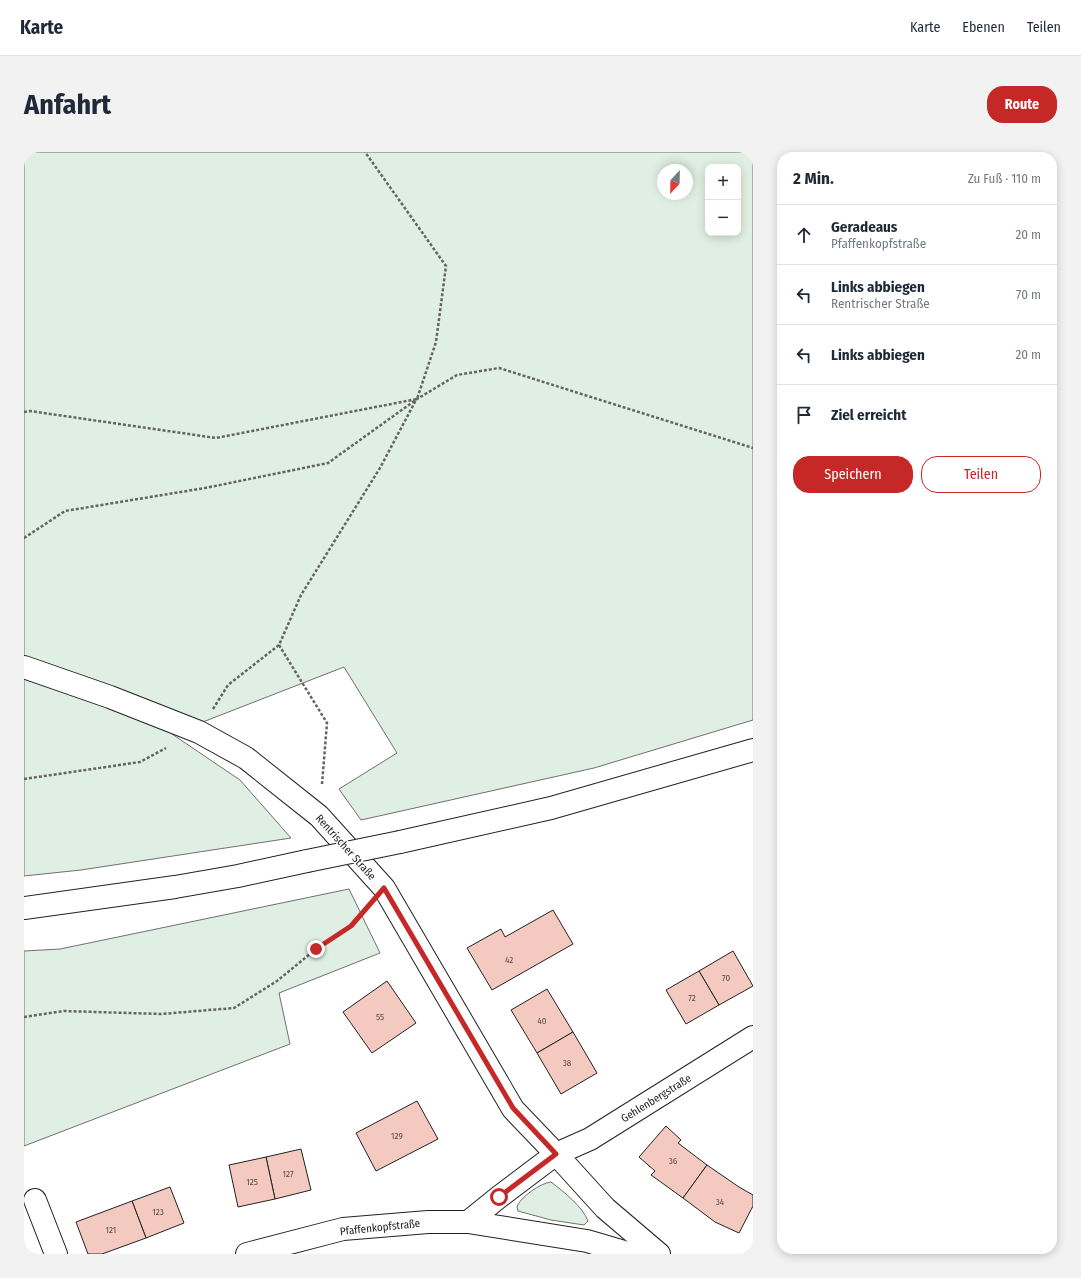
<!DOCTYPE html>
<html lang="de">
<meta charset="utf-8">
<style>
:root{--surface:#fff;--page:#f2f2f3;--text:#1f2937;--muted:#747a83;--line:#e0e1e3;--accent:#c62828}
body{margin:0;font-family:"Fira Sans Condensed",sans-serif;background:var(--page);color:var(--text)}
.controls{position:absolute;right:12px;top:12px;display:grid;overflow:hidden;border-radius:8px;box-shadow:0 2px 10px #0003}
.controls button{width:36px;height:36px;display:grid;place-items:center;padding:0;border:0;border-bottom:1px solid var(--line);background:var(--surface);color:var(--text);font:20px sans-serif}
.compass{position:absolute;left:633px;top:12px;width:36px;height:36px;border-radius:50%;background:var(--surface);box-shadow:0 2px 10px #0003;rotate:202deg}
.stop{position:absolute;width:12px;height:12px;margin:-9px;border:3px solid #c62828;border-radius:50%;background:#fff}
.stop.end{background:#c62828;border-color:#fff;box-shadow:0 1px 4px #0008}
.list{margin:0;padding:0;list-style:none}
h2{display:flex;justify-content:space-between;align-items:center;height:52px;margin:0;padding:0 16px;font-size:17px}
h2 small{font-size:13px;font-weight:400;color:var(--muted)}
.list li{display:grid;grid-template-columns:26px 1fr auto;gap:12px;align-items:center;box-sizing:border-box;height:60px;padding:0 16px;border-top:1px solid var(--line)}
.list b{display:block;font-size:15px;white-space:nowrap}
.list p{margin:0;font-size:13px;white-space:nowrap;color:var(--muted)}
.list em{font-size:13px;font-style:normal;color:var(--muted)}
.actions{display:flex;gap:8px;padding:12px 16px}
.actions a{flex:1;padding:9px 0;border:1px solid var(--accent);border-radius:16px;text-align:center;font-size:14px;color:var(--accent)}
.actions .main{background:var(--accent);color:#fff}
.icon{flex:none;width:22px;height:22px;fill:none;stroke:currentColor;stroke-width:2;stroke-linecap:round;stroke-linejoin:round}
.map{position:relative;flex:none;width:729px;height:1102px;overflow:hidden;border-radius:16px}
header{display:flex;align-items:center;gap:24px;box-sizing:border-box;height:56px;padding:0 20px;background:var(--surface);border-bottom:1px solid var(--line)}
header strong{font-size:19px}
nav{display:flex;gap:22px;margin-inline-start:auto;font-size:14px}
.intro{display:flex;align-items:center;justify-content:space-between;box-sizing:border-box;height:96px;padding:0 24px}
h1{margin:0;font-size:28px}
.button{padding:10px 18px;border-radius:16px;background:var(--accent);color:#fff;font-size:14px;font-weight:700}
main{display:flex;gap:24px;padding:0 24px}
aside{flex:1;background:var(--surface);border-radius:16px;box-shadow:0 2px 10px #0003}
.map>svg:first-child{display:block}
.green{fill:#e0efe3;stroke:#6f6f6f;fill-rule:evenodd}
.building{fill:#f3c9c0;stroke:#222}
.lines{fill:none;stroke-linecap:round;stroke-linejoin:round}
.minor-casing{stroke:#222;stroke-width:24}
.highway-casing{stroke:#222;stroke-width:24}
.path{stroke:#646464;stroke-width:2.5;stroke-dasharray:3 2;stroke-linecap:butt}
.minor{stroke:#fff;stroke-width:22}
.highway{stroke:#fff;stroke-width:22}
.highway-bridge-casing{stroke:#222;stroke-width:24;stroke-linecap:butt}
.highway-bridge{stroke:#fff;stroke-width:22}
.route{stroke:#c62828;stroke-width:5}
.labels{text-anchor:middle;stroke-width:3;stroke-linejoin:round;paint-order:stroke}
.number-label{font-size:9px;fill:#564c4a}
.street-label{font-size:11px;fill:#222;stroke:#fff}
</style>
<header>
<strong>Karte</strong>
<nav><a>Karte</a><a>Ebenen</a><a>Teilen</a></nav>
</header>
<div class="intro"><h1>Anfahrt</h1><a class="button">Route</a></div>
<main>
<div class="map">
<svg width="729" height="1102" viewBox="0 0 729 1102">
<rect width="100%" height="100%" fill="#fff"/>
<g class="green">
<path d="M0 0H729V568L570 616 337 668 315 637 373 601 320 515 148 582 216 628 267 686 57 718 0 724ZM684 15H714V81H684ZM639 18H663V42H639Z"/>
<path d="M325 737 356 801 255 841 266 892 0 994V799L36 797Z"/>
<path d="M527 1030C539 1039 559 1055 564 1069L560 1073 527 1068 494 1059 493 1055C496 1045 517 1031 527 1030Z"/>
</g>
<g class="building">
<path d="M529 758 549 792 468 838 443 796 477 777 481 785Z"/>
<path d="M709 799 729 834 695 853 675 819Z"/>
<path d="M675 819 695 853 662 872 642 838Z"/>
<path d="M363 829 392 871 348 901 319 860Z"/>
<path d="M523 837 549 880 513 901 487 858Z"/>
<path d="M549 880 573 921 537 942 513 901Z"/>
<path d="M393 949 414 987 352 1019 332 981Z"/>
<path d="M642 974 657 988 654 991 683 1013 659 1046 627 1023 631 1019 615 1005Z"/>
<path d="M277 997 287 1038 251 1047 242 1005Z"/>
<path d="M242 1005 251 1047 214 1055 205 1013Z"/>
<path d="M683 1013 715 1035 729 1043V1054L715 1081 691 1070 659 1046Z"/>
<path d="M146 1035 160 1071 122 1086 108 1049Z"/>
<path d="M108 1049 122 1086 78 1102H64L52 1070Z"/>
</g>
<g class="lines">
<g class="minor-casing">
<g id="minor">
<path d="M0 515 86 545 175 580 222 606 295 664 360 736 489 957 532 1002 581 1056 635 1102"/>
<path d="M11 1048 32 1102"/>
<path d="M444 1070 563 1089 607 1102"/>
<path d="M223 1102 319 1077 404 1070H444L475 1045 532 1002 566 987 729 885"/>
</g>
</g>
<g class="highway-casing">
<g id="highway">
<path d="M376 690 527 656 729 598"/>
<path d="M0 756 151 735 214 724 283 709"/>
</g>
</g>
<g class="path">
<path d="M0 260 6 259 192 286 393 247 412 190 422 114 341 0"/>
<path d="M0 386 41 359 181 336 304 311 393 247 433 223 475 216 729 296"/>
<path d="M255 493 303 571 298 632"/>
<path d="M189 557 204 533 255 493 277 443 356 316 392 248"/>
<path d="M0 627 116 610 142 596"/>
<path d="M0 865 40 859 137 862 210 856 253 829 292 797 327 774 341 758"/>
</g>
<use href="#minor" class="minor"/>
<use href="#highway" class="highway"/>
<g class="highway-bridge-casing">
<path id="highway-bridge" d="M283 709 376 690"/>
</g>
<use href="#highway-bridge" class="highway-bridge"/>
</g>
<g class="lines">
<path class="route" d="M292 797 327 774 360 736 489 956 532 1002 475 1045"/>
</g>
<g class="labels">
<g class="number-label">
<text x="485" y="811">42</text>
<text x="702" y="829">70</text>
<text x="668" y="849">72</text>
<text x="356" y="868">55</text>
<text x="518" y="872">40</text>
<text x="543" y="914">38</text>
<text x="373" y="987">129</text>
<text x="649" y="1012">36</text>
<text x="264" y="1025">127</text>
<text x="228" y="1033">125</text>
<text x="696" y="1053">34</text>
<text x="134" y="1063">123</text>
<text x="87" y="1081">121</text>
</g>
<g class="street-label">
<text transform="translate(322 695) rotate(48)" y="4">Rentrischer Straße</text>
<text transform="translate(632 946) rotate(-32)" y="4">Gehlenbergstraße</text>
<text transform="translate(356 1075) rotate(-6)" y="4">Pfaffenkopfstraße</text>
</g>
</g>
</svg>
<div class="controls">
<button>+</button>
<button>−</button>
</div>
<svg class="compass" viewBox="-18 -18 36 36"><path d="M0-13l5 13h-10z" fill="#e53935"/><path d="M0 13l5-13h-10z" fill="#747a83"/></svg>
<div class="stop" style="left:475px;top:1045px"></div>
<div class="stop end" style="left:292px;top:797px"></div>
</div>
<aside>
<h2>2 Min.<small>Zu Fuß · 110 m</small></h2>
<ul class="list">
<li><svg class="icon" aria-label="ahead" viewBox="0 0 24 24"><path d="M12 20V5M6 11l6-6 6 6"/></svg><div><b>Geradeaus</b><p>Pfaffenkopfstraße</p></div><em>20 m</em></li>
<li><svg class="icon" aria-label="left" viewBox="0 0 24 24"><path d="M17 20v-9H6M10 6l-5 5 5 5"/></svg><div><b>Links abbiegen</b><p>Rentrischer Straße</p></div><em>70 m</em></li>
<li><svg class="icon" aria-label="left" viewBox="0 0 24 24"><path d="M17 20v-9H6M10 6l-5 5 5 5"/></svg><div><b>Links abbiegen</b></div><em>20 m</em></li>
<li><svg class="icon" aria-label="arrive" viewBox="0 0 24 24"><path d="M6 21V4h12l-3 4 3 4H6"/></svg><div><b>Ziel erreicht</b></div></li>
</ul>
<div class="actions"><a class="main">Speichern</a><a>Teilen</a></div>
</aside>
</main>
